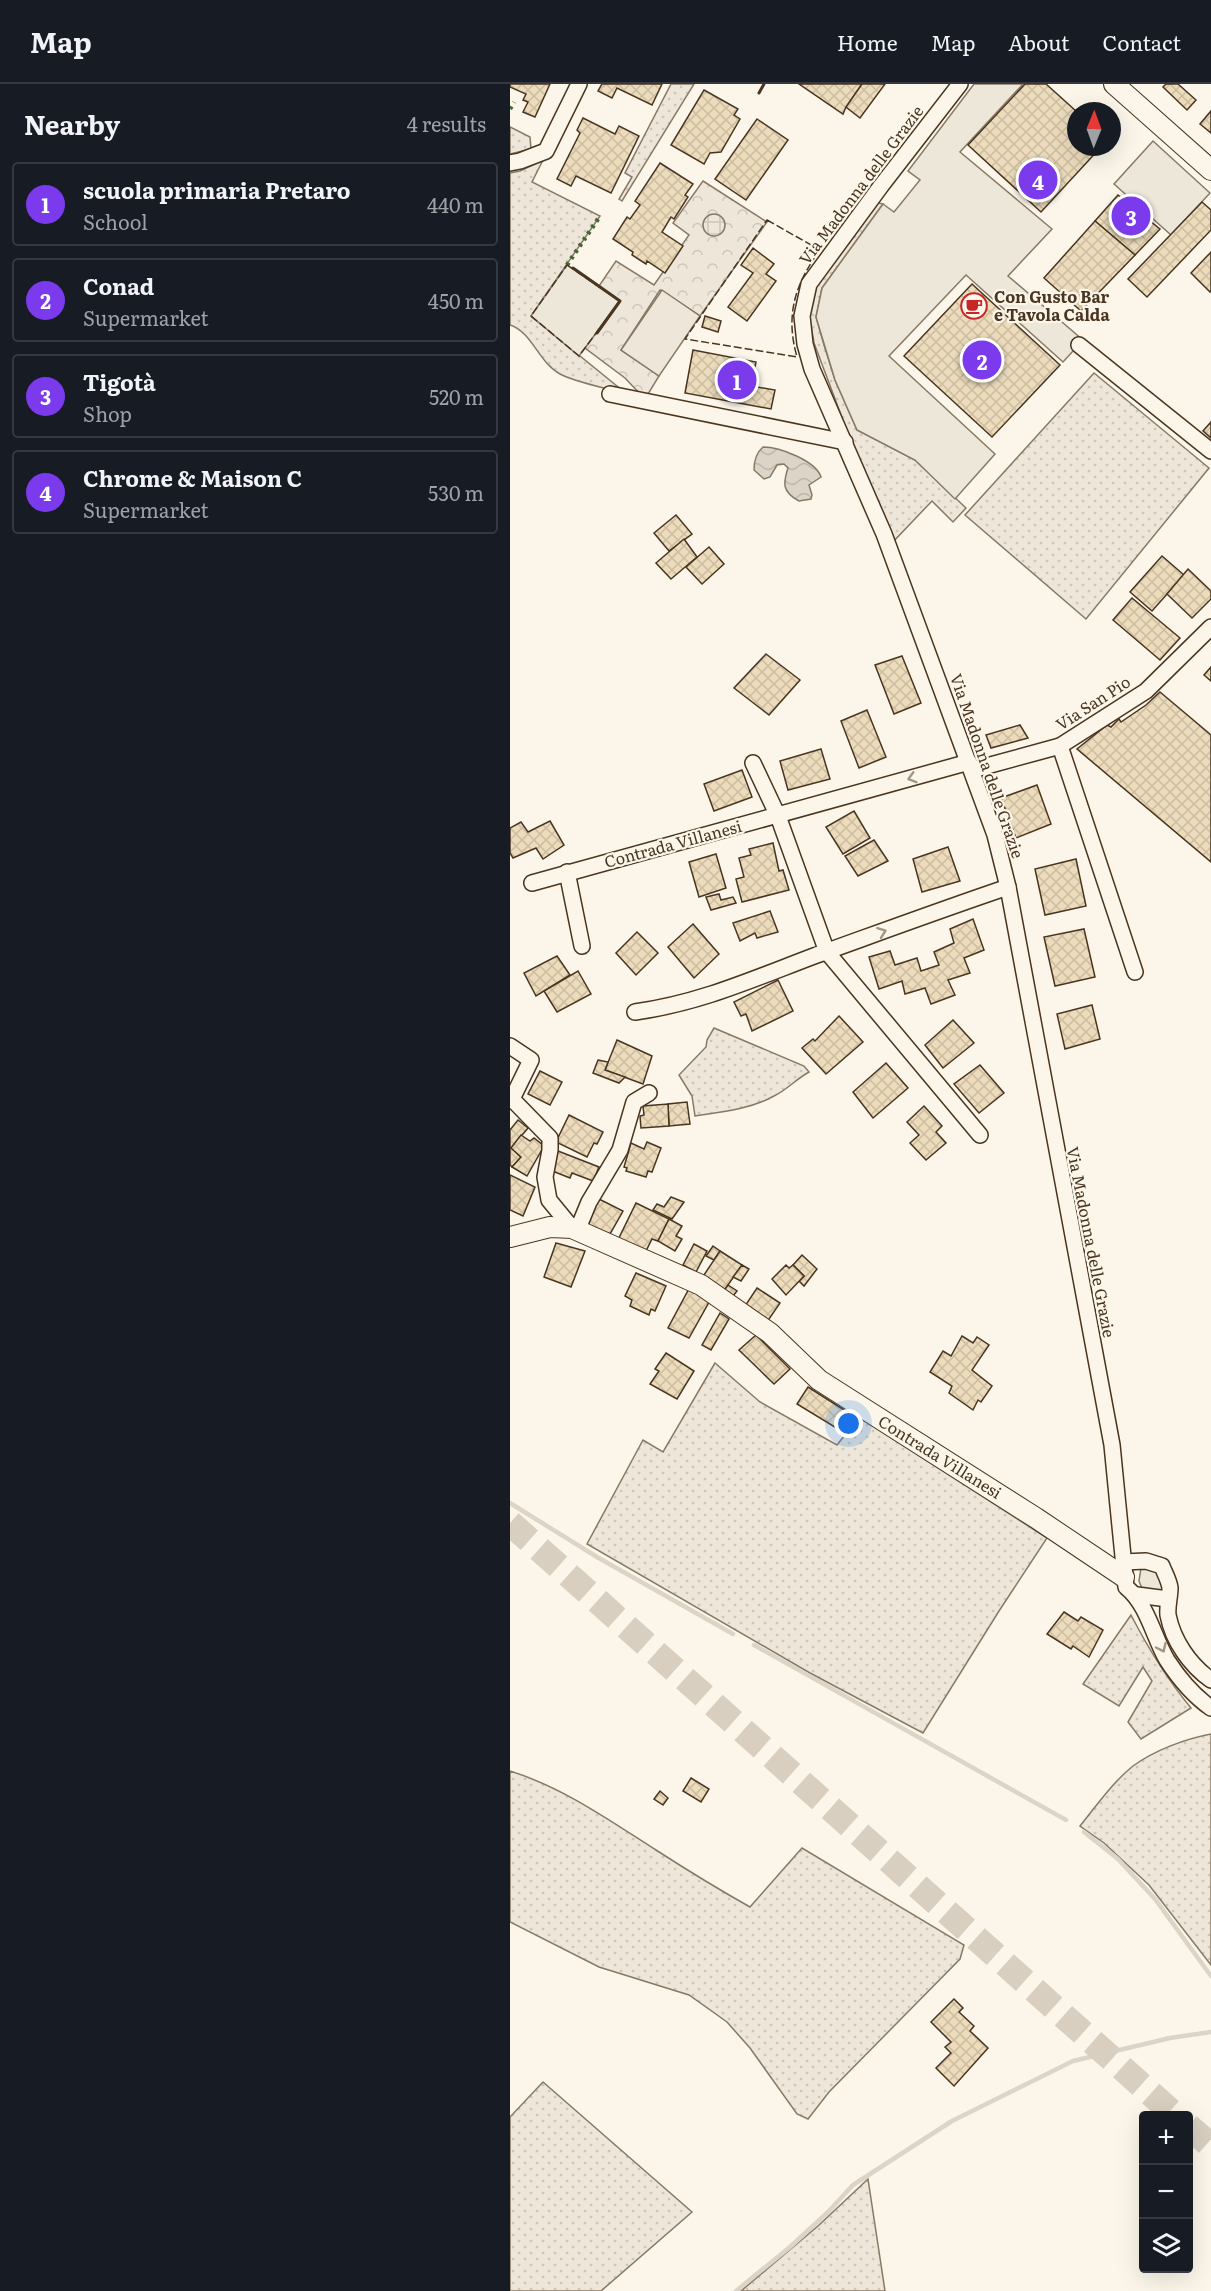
<!DOCTYPE html>
<meta charset="utf-8">
<style>
:root{--surface:#171b24;--page:#242831;--text:#f1f3f6;--muted:#9ea1a6;--line:#363941;--accent:#7c3aed}
body{margin:0;font-family:Literata,serif;background:var(--page);color:var(--text)}
.controls{position:absolute;right:18px;bottom:18px;display:grid;overflow:hidden;border-radius:6px;box-shadow:0 6px 24px #0002}
.controls button{width:54px;height:54px;display:grid;place-items:center;padding:0;border:0;border-bottom:2px solid var(--line);background:var(--surface);color:var(--text);font:30px sans-serif}
.compass{position:absolute;left:557px;top:18px;width:54px;height:54px;border-radius:50%;background:var(--surface);box-shadow:0 6px 24px #0002;rotate:1deg}
.you{position:absolute;left:339px;top:1340px;width:21px;height:21px;margin:-15px;border:4px solid #fff;border-radius:50%;background:#1a73e8;box-shadow:0 0 0 9px #1a73e833}
.badge{display:grid;place-items:center;width:39px;height:39px;border-radius:50%;background:var(--accent);color:#fff;font-size:20px;font-weight:700}
.pin{position:absolute;translate:-50% -50%;border:3px solid #fff;box-shadow:0 2px 6px #0006}
.list{margin:0;padding:0;list-style:none}
h2{display:flex;justify-content:space-between;align-items:center;height:78px;margin:0;padding:0 24px;font-size:26px}
h2 small{font-size:20px;font-weight:400;color:var(--muted)}
.list li{display:grid;grid-template-columns:39px 1fr auto;gap:18px;align-items:center;box-sizing:border-box;height:84px;margin:0 12px 12px;padding:0 12px;border:2px solid var(--line);border-radius:6px}
.list b{display:block;font-size:22px;white-space:nowrap}
.list p{margin:0;font-size:20px;white-space:nowrap;color:var(--muted)}
.list em{font-size:20px;font-style:normal;color:var(--muted)}
.icon{flex:none;width:33px;height:33px;fill:none;stroke:currentColor;stroke-width:2;stroke-linecap:round;stroke-linejoin:round}
.map{position:relative;flex:none;width:701px;height:2207px;overflow:hidden}
header{display:flex;align-items:center;gap:36px;box-sizing:border-box;height:84px;padding:0 30px;background:var(--surface);border-bottom:2px solid var(--line)}
header strong{font-size:28px}
nav{display:flex;gap:33px;margin-inline-start:auto;font-size:21px}
main{display:flex}
aside{flex:1;background:var(--surface)}
.map>svg:first-child{display:block}
.grass{fill:url(#grass-dots);stroke:#887966;stroke-width:1.5}
.forest{fill:url(#forest-crowns);stroke:#887966;stroke-width:1.5}
.garden{fill:#ede6d9;stroke:#887966;stroke-width:1.5}
.parking{fill:#ede7d9;stroke:#887966;stroke-width:1.5}
.plaza{fill:url(#plaza-grid);stroke:#887966;stroke-width:1.5}
.water{fill:url(#water-waves);stroke:#887966;stroke-width:1.5}
.lines{fill:none;stroke-linecap:round;stroke-linejoin:round}
.stream{stroke:#dcd4c6;stroke-width:4.5}
.building{fill:url(#building-cross-hatch);stroke:#4a3520;stroke-width:1.5}
.highway-tunnel{stroke:#d8cfc1;stroke-width:26;stroke-dasharray:26 13;stroke-linecap:butt}
.street-casing{stroke:#4a3520;stroke-width:18}
.secondary-casing{stroke:#4a3520;stroke-width:22}
.street{stroke:#fbf6e9;stroke-width:15}
.secondary{stroke:#fbf6e9;stroke-width:20}
.hedge{stroke:#436837;stroke-width:4.5;stroke-dasharray:3 4.5;stroke-linecap:butt}
.fence{stroke:#4a3520;stroke-width:1.5;stroke-dasharray:8 3;stroke-linecap:butt}
.wall{stroke:#4a3520;stroke-width:3}
.oneway{stroke:#a29684}
.labels{text-anchor:middle;stroke-width:4.5;stroke-linejoin:round;paint-order:stroke}
.street-label{font-size:16px;fill:#4a3520;stroke:#fbf6e9}
.poi-label{font-size:16px;font-weight:bold;fill:#4a3520;stroke:#fbf6e9;text-anchor:start}
</style>
<header>
<strong>Map</strong>
<nav><a>Home</a><a>Map</a><a>About</a><a>Contact</a></nav>
</header>
<main>
<aside>
<h2>Nearby<small>4 results</small></h2>
<ul class="list">
<li><span class="badge">1</span><div><b>scuola primaria Pretaro</b><p>School</p></div><em>440 m</em></li>
<li><span class="badge">2</span><div><b>Conad</b><p>Supermarket</p></div><em>450 m</em></li>
<li><span class="badge">3</span><div><b>Tigotà</b><p>Shop</p></div><em>520 m</em></li>
<li><span class="badge">4</span><div><b>Chrome &amp; Maison C</b><p>Supermarket</p></div><em>530 m</em></li>
</ul>
</aside>
<div class="map">
<svg width="701" height="2207" viewBox="0 0 701 2207">
<defs>
<pattern id="grass-dots" width="8" height="8" patternUnits="userSpaceOnUse" patternTransform="scale(1.5)"><rect width="8" height="8" fill="#ede6d9"/><path d="M2 2h.1M6 6h.1" fill="none" stroke="#cdc6ba" stroke-width="1.8" stroke-linecap="round"/></pattern>
<pattern id="forest-crowns" width="20" height="18" patternUnits="userSpaceOnUse" patternTransform="scale(1.5)"><rect width="20" height="18" fill="#ede6d9"/><path d="M2 6a3 3 0 1 1 6 0M12 15a3 3 0 1 1 6 0" fill="none" stroke="#cdc6ba"/></pattern>
<pattern id="plaza-grid" width="8" height="8" patternUnits="userSpaceOnUse" patternTransform="scale(1.5)"><rect width="8" height="8" fill="#ede7d9"/><path d="M0 4h8M4 0v8" fill="none" stroke="#cdc7ba"/></pattern>
<pattern id="water-waves" width="16" height="10" patternUnits="userSpaceOnUse" patternTransform="scale(1.5)"><rect width="16" height="10" fill="#dcd4c6"/><path d="M0 5q4-4 8 0t8 0" fill="none" stroke="#beb7aa"/></pattern>
<pattern id="building-cross-hatch" width="8" height="8" patternUnits="userSpaceOnUse" patternTransform="scale(1.5)"><rect width="8" height="8" fill="#ecdcbc"/><path d="M0 0l8 8M0 8l8-8" fill="none" stroke="#ccbda1"/></pattern>
</defs>
<rect width="100%" height="100%" fill="#fbf6e9"/>
<g class="grass">
<path d="M161 0H184L112 117 109 115 122 93 115 89Z"/>
<path d="M0 43 20 53 21 65 0 70Z"/>
<path d="M33 76 22 98 90 132 21 232 118 311C101 305 64 298 50 290 29 279 22 248 0 241V89L10 87Z"/>
<path d="M364 118 373 120 312 204 306 233 314 261 325 296 347 346 405 376 456 424 443 438 422 417 380 461 304 259 299 230 307 201Z"/>
<path d="M584 289 699 384 576 535 455 431Z"/>
<path d="M204 944 294 982 299 988C286 995 277 1006 264 1012 241 1025 211 1028 185 1032L182 1012 169 991 196 963 197 956Z"/>
<path d="M205 1279 250 1318 327 1361 349 1333 537 1454 489 1527 413 1649 300 1589 77 1460 133 1356 153 1368Z"/>
<path d="M621 1531C638 1564 657 1595 681 1624L631 1655 618 1638 642 1597 633 1583 609 1622 573 1600Z"/>
<path d="M701 1650V1881L639 1801 594 1759 570 1742C586 1722 603 1698 623 1682 645 1666 675 1655 701 1650Z"/>
<path d="M0 1687C54 1704 99 1736 146 1766 177 1786 208 1805 240 1823L292 1764 454 1861 450 1875 319 2008 298 2035 287 2030 240 1964 217 1938 179 1911 89 1883 0 1838Z"/>
<path d="M33 1998 182 2128 91 2207H0V2033Z"/>
<path d="M358 2095 375 2207H231L308 2142Z"/>
</g>
<path class="forest" d="M193 97 257 138 190 232 150 206 111 266 149 292 135 315 115 294 75 264 109 217 89 202 106 177 144 201 179 151 163 139Z"/>
<g class="garden">
<path d="M152 206 190 232 149 292 111 266Z"/>
<path d="M631 1484 647 1485 654 1507H633L629 1497Z"/>
</g>
<g class="parking">
<path d="M464 0H513L450 68 542 145 498 192 573 256 553 278 456 191 379 272 485 370 445 415 405 376 347 346 325 296 306 233 312 204 373 120 384 128 410 96 398 87Z"/>
<path d="M643 57 700 109 661 151 604 100Z"/>
<path d="M57 181 110 217 69 272 21 232Z"/>
</g>
<circle class="plaza" cx="204" cy="141" r="11"/>
<path class="water" d="M253 363C270 363 306 377 311 393L299 401 302 411 301 415 289 417C272 408 273 399 278 384L274 380 267 381 260 393 254 395 244 386C244 377 246 369 253 363Z"/>
<g class="lines">
<g class="stream">
<path d="M0 1419 87 1473 223 1550"/>
<path d="M244 1561 556 1736"/>
<path d="M574 1748 608 1775 645 1815 701 1892"/>
<path d="M226 2207 280 2163 318 2128 343 2101 442 2037 563 1977 660 1954 701 1948"/>
</g>
</g>
<g class="building">
<path d="M0 0H40L25 33 13 28 18 18 13 16 16 10 0 3Z"/>
<path d="M92 0H152L142 21 107 4 102 14 88 7Z"/>
<path d="M289 0H352L336 23 333 30Z"/>
<path d="M352 0H375L350 34 336 23Z"/>
<path d="M515 0H536L566 27V63H591L531 128 458 61Z"/>
<path d="M656 0H668L686 16 677 26 653 3Z"/>
<path d="M194 6 228 25 224 31 230 35 211 68 200 69 194 80 161 61Z"/>
<path d="M701 27V49L690 40Z"/>
<path d="M73 34 105 50 109 42 129 52 101 109 66 92 61 102 47 95 70 49 67 46Z"/>
<path d="M247 35 278 56 236 116 205 95Z"/>
<path d="M150 79 183 100 175 111 178 113 164 135 161 133 152 148 173 162 155 189 137 177 136 180 122 171 123 168 103 155 117 133 120 135 130 121 125 117Z"/>
<path d="M608 111 650 145 625 171 585 137Z"/>
<path d="M692 118 701 126V146L637 213 618 195Z"/>
<path d="M585 137 625 171 571 227 534 194Z"/>
<path d="M243 164 264 180 256 190 266 197 237 237 218 223 243 189 231 181Z"/>
<path d="M701 168V206L700 208 681 189Z"/>
<path d="M462 200 550 281 482 353 394 272Z"/>
<path d="M195 232 211 237 208 248 192 243Z"/>
<path d="M183 266 246 278 241 302 265 306 261 325 175 309Z"/>
<path d="M701 338V354L693 347Z"/>
<path d="M166 431 182 450 159 467 144 449Z"/>
<path d="M174 455 187 473 161 495 146 479Z"/>
<path d="M199 463 214 480 192 500 176 483Z"/>
<path d="M652 472 674 491 642 527 620 508Z"/>
<path d="M678 485 701 507V515L682 534 657 510Z"/>
<path d="M622 514 670 554 650 576 603 536Z"/>
<path d="M256 570 290 596 259 631 224 604Z"/>
<path d="M392 572 411 619 384 630 365 581Z"/>
<path d="M701 583V597L694 591Z"/>
<path d="M650 608 701 651V778L567 665 597 641 601 643 609 635 611 638 636 621Z"/>
<path d="M357 626 376 673 349 684 331 637Z"/>
<path d="M510 641 518 654 481 664 476 651Z"/>
<path d="M311 665 320 695 278 706 270 677Z"/>
<path d="M232 686 242 713 204 727 194 700Z"/>
<path d="M527 701 541 740 506 754 491 714Z"/>
<path d="M344 727 360 754 333 770 316 743Z"/>
<path d="M40 737 54 761 33 775 26 764 3 774 0 769V744L11 738 18 748Z"/>
<path d="M364 756 378 777 348 792 335 772Z"/>
<path d="M263 759 269 787 273 786 279 806 232 818 226 795 234 793 229 774 241 771 239 765Z"/>
<path d="M438 763 450 797 412 808 403 775Z"/>
<path d="M206 770 216 804 189 813 179 778Z"/>
<path d="M566 775 576 822 535 831 525 785Z"/>
<path d="M209 810 211 816 223 813 226 819 201 826 196 813Z"/>
<path d="M260 827 268 848 247 854 245 849 230 857 223 839Z"/>
<path d="M463 835 474 866 454 874 460 889 438 896 445 911 421 920 415 904 395 910 392 897 369 905 359 873 380 867 385 881 407 874 411 887 429 881 424 868 444 859 440 845Z"/>
<path d="M183 840 209 870 184 894 158 863Z"/>
<path d="M574 845 585 893 545 902 534 853Z"/>
<path d="M127 848 148 869 126 891 106 869Z"/>
<path d="M47 872 60 891 26 912 14 889Z"/>
<path d="M68 887 81 910 47 928 34 907Z"/>
<path d="M268 896 283 927 242 947 236 930 231 932 224 918Z"/>
<path d="M582 921 590 955 555 965 547 930Z"/>
<path d="M329 932 353 958 316 990 292 964 303 955 305 957Z"/>
<path d="M443 936 464 959 433 984 415 961Z"/>
<path d="M107 956 142 972 133 1000 95 986Z"/>
<path d="M88 976 98 978 95 986 115 993 109 999 83 989Z"/>
<path d="M376 979 398 1004 363 1034 343 1008Z"/>
<path d="M470 981 494 1009 469 1029 444 1000Z"/>
<path d="M30 987 52 998 40 1021 18 1010Z"/>
<path d="M177 1018 180 1040 159 1042 158 1020Z"/>
<path d="M158 1020 159 1042 131 1044 130 1032 134 1031 133 1022Z"/>
<path d="M414 1022 432 1042 426 1048 436 1059 416 1076 400 1059 409 1051 397 1038Z"/>
<path d="M59 1031 93 1048 87 1060 84 1059 77 1073 46 1058Z"/>
<path d="M8 1036 18 1044 1 1064 11 1073 2 1083 0 1081V1046Z"/>
<path d="M11 1051 20 1057 24 1054 34 1062 17 1092 2 1083 11 1073 1 1064Z"/>
<path d="M137 1058 151 1064 142 1088 138 1087 136 1093 116 1087 117 1084 114 1083 121 1059 134 1065Z"/>
<path d="M48 1067 89 1083 83 1097 62 1089 60 1094 40 1086Z"/>
<path d="M0 1091 25 1103 13 1132 0 1126Z"/>
<path d="M161 1113 174 1118 162 1135 143 1126 147 1120 154 1123Z"/>
<path d="M87 1114 113 1127 100 1150 74 1139Z"/>
<path d="M126 1119 159 1135 148 1157 142 1155 134 1171 107 1158Z"/>
<path d="M159 1135 172 1142 166 1152 172 1155 165 1167 148 1157Z"/>
<path d="M46 1159 75 1167 61 1203 34 1193Z"/>
<path d="M184 1160 197 1167 186 1188 173 1181Z"/>
<path d="M203 1162 210 1167 204 1176 196 1172Z"/>
<path d="M210 1167 232 1181 211 1211 190 1197Z"/>
<path d="M292 1171 307 1185 294 1202 289 1197 294 1192 283 1181Z"/>
<path d="M232 1181 239 1185 231 1197 223 1193Z"/>
<path d="M276 1181 279 1184 283 1181 294 1192 276 1211 262 1195Z"/>
<path d="M126 1189 156 1202 145 1227 141 1225 139 1231 120 1222 122 1216 115 1212Z"/>
<path d="M182 1199 203 1211 179 1254 158 1244Z"/>
<path d="M218 1201 227 1207 220 1216 211 1211Z"/>
<path d="M247 1204 270 1219 257 1238 235 1222Z"/>
<path d="M210 1229 219 1235 201 1266 192 1261Z"/>
<path d="M246 1251 280 1285 264 1300 229 1266Z"/>
<path d="M452 1252 463 1259 467 1253 479 1261 462 1286 482 1302 471 1318 468 1316 463 1326 439 1309 442 1302 420 1288 433 1267 441 1272Z"/>
<path d="M156 1269 184 1287 167 1315 140 1300 149 1287 145 1285Z"/>
<path d="M298 1303 339 1329 328 1345 287 1320Z"/>
<path d="M554 1528 568 1537 571 1533 593 1546 579 1573 563 1562 561 1565 537 1550Z"/>
<path d="M181 1694 199 1705 191 1718 173 1707Z"/>
<path d="M150 1707 158 1714 153 1721 144 1715Z"/>
<path d="M444 1915 453 1924 449 1928 464 1942 460 1947 478 1964 444 2002 426 1984 441 1969 435 1963 441 1958 421 1938Z"/>
</g>
<g class="lines">
<g class="highway-tunnel">
<path d="M0 1439 666 2032"/>
<path d="M678 2042 701 2062"/>
</g>
<g class="street-casing">
<g id="street">
<path d="M450 0 371 102 299 200 292 232 295 260 302 285 374 450 485 751 498 803 602 1361 616 1503C638 1521 643 1552 657 1576 668 1593 684 1612 701 1624"/>
<path d="M0 79 10 77 36 67 69 0"/>
<path d="M569 261 701 367"/>
<path d="M100 310 335 358"/>
<path d="M550 662 625 888"/>
<path d="M243 679 268 732 317 868 470 1051"/>
<path d="M462 686 550 662 636 607 701 543"/>
<path d="M57 788 72 862"/>
<path d="M22 799 459 678"/>
<path d="M125 928C190 919 243 895 304 872 368 849 433 825 498 803"/>
<path d="M0 962 21 976 2 1015 40 1054V1066L35 1093 39 1116 62 1144"/>
<path d="M67 1147 79 1118 110 1066 124 1018 139 1009"/>
<path d="M613 1478 636 1477 652 1482C654 1488 659 1496 660 1504 660 1513 657 1522 658 1531 663 1557 680 1581 701 1596"/>
<path d="M627 1511 658 1515"/>
</g>
</g>
<g class="secondary-casing">
<g id="secondary">
<path d="M604 0 701 86"/>
<path d="M0 1153 40 1143 62 1144 191 1201 260 1249 309 1296 526 1434 614 1493"/>
</g>
</g>
<use href="#street" class="street"/>
<use href="#secondary" class="secondary"/>
<g class="hedge">
<path d="M0 25 4 18"/>
<path d="M57 181 90 132"/>
</g>
<g class="fence">
<path d="M257 136 310 166C285 200 275 231 287 273L175 255Z"/>
<path d="M57 181 110 217 69 272 21 232Z"/>
</g>
<g class="wall">
<path d="M249 9 254 0"/>
<path d="M63 184 110 217 87 249"/>
</g>
</g>
<defs><path id="oneway-chevron" d="M-2-3.5L2.5 0L-2 3.5" fill="none" stroke-width="1.6" stroke-linecap="round" stroke-linejoin="round" transform="scale(1.5)"/></defs>
<g class="oneway">
<use href="#oneway-chevron" transform="translate(402 694) rotate(164)"/>
<use href="#oneway-chevron" transform="translate(372 848) rotate(-20)"/>
<use href="#oneway-chevron" transform="translate(652 1564) rotate(65)"/>
</g>
<defs>
<g id="cafe-ring" transform="scale(1.35)"><circle r="9.5" fill="#fbf6e9" stroke="#c62828" stroke-width="1.5"/><path d="M-5.5-4.5H6V0H3Q3 3.5 0 3.5H-2.5Q-5.5 3.5-5.5 0ZM3-3.2v2h1.7v-2ZM-6 4.5H4V6H-6Z" fill="#c62828"/></g>
</defs>
<g fill-rule="evenodd">
<use href="#cafe-ring" x="464" y="222"/>
</g>
<g class="labels">
<g class="street-label">
<text transform="translate(351 101) rotate(-53)" y="6">Via Madonna delle Grazie</text>
<text transform="translate(583 619) rotate(-33)" y="6">Via San Pio</text>
<text transform="translate(477 682) rotate(71)" y="6">Via Madonna delle Grazie</text>
<text transform="translate(163 760) rotate(-15)" y="6">Contrada Villanesi</text>
<text transform="translate(581 1158) rotate(79)" y="6">Via Madonna delle Grazie</text>
<text transform="translate(430 1373) rotate(32)" y="6">Contrada Villanesi</text>
</g>
<g class="poi-label">
<text x="484" y="219">Con Gusto Bar<tspan x="484" dy="18">e Tavola Calda</tspan></text>
</g>
</g>
</svg>
<div class="controls">
<button>+</button>
<button>−</button>
<button><svg class="icon" aria-label="layers" viewBox="0 0 24 24"><path d="M12 4l9 5-9 5-9-5zM3 14l9 5 9-5"/></svg></button>
</div>
<svg class="compass" viewBox="-18 -18 36 36"><path d="M0-13l5 13h-10z" fill="#e53935"/><path d="M0 13l5-13h-10z" fill="#9ea1a6"/></svg>
<div class="you"></div>
<div class="pin badge" style="left:227px;top:296px">1</div>
<div class="pin badge" style="left:472px;top:276px">2</div>
<div class="pin badge" style="left:621px;top:132px">3</div>
<div class="pin badge" style="left:528px;top:96px">4</div>
</div>
</main>
